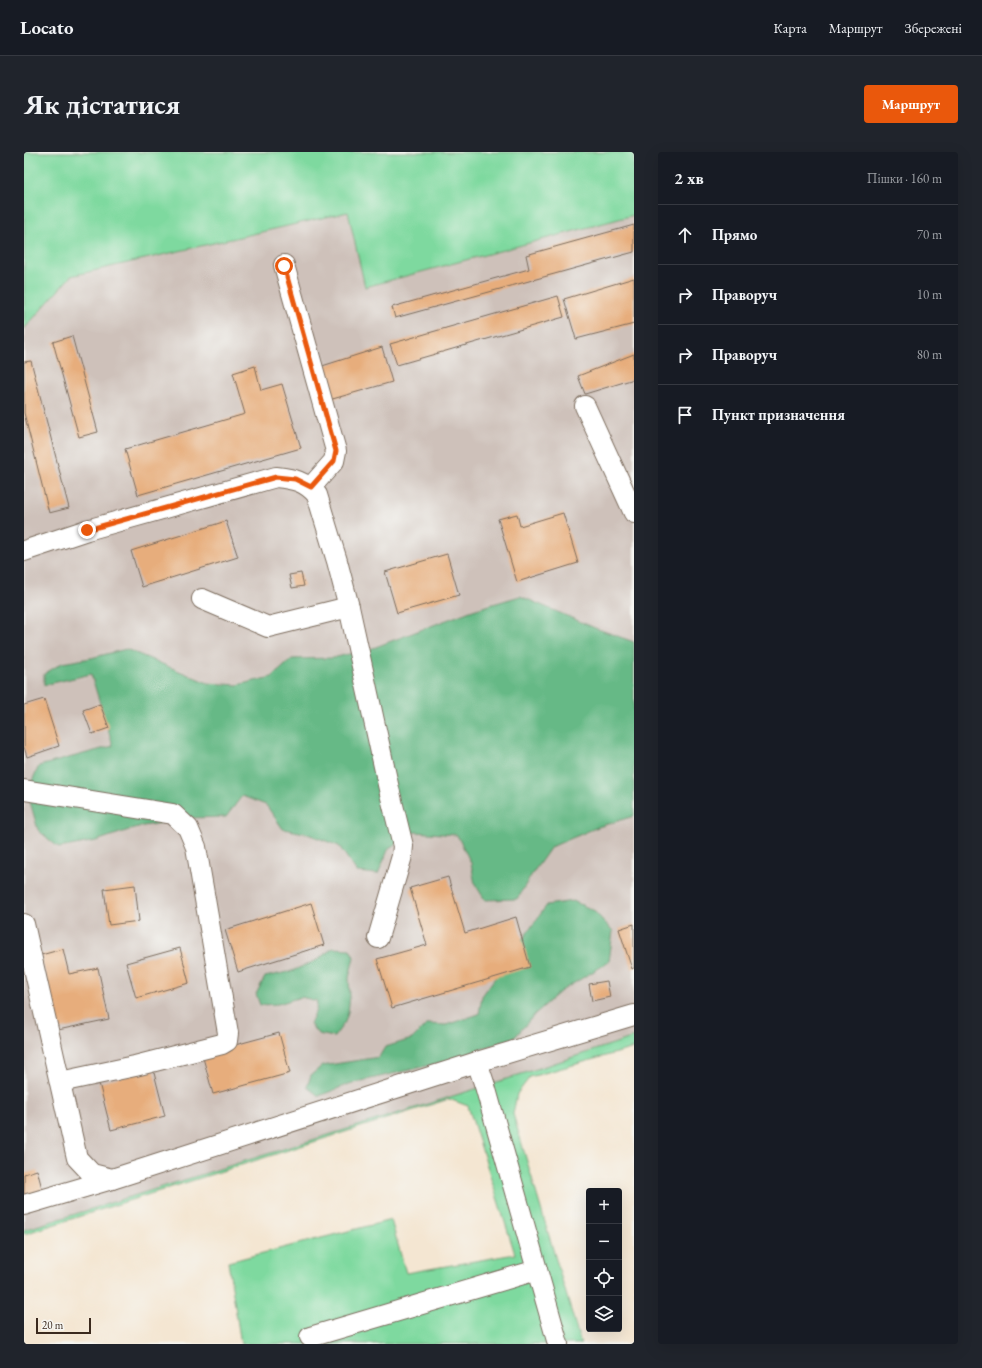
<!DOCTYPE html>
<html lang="uk">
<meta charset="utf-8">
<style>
:root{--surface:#171b24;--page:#20242c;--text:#f1f3f6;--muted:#9ea1a6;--line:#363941;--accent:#ea580c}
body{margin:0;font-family:"EB Garamond",serif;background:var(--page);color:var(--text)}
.controls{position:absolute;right:12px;bottom:12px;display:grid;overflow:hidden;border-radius:4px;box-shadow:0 4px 16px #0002}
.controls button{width:36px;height:36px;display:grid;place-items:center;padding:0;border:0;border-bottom:1px solid var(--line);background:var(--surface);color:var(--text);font:20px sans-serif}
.scale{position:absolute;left:12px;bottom:10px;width:55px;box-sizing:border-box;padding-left:4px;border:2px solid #3b2a1e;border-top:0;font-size:11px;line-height:14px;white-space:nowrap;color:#3b2a1e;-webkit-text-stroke:3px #f6f6f2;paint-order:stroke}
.stop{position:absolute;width:12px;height:12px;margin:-9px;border:3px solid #ea580c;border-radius:50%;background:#fff}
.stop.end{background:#ea580c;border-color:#fff;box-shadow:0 1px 4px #0008}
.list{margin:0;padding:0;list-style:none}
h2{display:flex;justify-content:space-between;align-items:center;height:52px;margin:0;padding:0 16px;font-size:17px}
h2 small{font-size:13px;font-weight:400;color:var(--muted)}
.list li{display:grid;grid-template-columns:26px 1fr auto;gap:12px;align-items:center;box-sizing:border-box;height:60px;padding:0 16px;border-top:1px solid var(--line)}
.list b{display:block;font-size:15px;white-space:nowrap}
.list em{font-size:13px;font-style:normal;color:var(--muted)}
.icon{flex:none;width:22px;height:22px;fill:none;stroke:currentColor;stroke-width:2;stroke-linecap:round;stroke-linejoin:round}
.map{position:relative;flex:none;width:610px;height:1192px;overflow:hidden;border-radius:4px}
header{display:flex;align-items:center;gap:24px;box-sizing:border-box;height:56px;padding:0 20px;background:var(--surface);border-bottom:1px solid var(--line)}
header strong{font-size:19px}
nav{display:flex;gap:22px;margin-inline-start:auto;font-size:14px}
.intro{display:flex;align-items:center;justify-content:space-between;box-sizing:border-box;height:96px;padding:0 24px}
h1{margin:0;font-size:28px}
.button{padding:10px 18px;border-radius:4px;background:var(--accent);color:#fff;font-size:14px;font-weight:700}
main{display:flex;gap:24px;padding:0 24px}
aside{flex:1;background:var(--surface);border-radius:4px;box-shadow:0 4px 16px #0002}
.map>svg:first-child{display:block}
.industrial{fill:#cec1ba}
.green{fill:#7ed99f;stroke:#5c825e}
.forest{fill:#66b986;stroke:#507252}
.building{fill:#e7ad7b}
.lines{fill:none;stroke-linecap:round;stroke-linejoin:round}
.minor-casing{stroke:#7c6c5d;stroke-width:22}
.minor{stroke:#fff;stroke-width:20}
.route{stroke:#ea580c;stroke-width:5}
</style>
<header>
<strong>Locato</strong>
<nav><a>Карта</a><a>Маршрут</a><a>Збережені</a></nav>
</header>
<div class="intro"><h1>Як дістатися</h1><a class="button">Маршрут</a></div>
<main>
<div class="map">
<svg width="610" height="1192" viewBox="0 0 610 1192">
<rect width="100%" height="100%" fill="#f6f6f2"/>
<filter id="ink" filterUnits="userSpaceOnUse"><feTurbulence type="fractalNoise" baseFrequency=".025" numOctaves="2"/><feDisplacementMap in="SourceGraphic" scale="8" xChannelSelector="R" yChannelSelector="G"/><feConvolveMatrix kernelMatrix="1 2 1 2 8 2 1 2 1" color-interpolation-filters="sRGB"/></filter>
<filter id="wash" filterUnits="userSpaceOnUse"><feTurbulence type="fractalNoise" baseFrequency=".012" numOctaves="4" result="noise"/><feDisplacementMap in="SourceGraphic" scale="16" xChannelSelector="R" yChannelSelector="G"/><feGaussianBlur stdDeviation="0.9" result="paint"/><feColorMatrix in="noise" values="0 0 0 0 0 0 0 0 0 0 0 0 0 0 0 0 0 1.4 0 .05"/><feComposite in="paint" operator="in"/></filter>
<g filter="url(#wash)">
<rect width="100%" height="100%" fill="#f4e6d2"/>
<path class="industrial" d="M324 60 341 135 610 63V885L461 934 0 1078V177L47 124Z"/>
<g class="green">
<path d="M0 0H610V63L341 135 324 60 47 124 0 177Z"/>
<path d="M610 885V896L506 925 493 942 489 962 557 1192H217L204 1110 367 1068 382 1121 491 1102 444 954 425 947 0 1082V1078L461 934Z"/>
</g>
<g class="forest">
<path d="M496 444 571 476 610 490V664L574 675 527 695 508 722 493 747 461 748 451 732 447 711 433 683 391 680 365 696 354 722 333 720 315 694 281 681 259 677 242 653 218 644 202 665 164 666 114 675 72 689 35 696 14 678 3 639 15 614 89 594 67 522 20 533V522L38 511 67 506 102 497 184 531 213 533 248 525 268 507 309 506 349 496 449 458Z"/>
<path d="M549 749 569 758 589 779 585 810 537 839 511 862 491 885 424 909 325 932 295 944 283 935 287 923 298 914 355 905 361 895 388 887 403 872 422 873 455 862 458 844 523 753Z"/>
<path d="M309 796 326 797 330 805 325 826 326 844 324 861 321 870 310 885 294 882 286 872 292 858 293 849 277 845 254 852 236 853 232 842 241 825 268 819 293 808Z"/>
</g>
<g id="blocks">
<g class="building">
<path d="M610 73V100L371 166 368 155 505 117 502 103Z"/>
<path d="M610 126V172L552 187 540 147Z"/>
<path d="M534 144 540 165 373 213 366 192Z"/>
<path d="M48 184 74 280 55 285 29 190Z"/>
<path d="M358 195 368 230 305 248 295 215Z"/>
<path d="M610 202V227L561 242 554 224Z"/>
<path d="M7 209 45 356 25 361 0 261V210Z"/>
<path d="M231 214 237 238 258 232 277 296 114 343 101 297 221 262 209 221Z"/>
<path d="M539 361 554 411 493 430 474 367 493 362 496 374Z"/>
<path d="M202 369 214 405 118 435 107 399Z"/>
<path d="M423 402 435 443 373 461 361 420Z"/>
<path d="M277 421 280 434 268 436 265 423Z"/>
<path d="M20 547 35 594 3 605 0 595V553Z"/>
<path d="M76 552 85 576 68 582 59 558Z"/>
<path d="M424 725 441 781 492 765 506 815 368 856 353 807 403 793 386 736Z"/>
<path d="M111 733 115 769 85 773 80 737Z"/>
<path d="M287 751 300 793 214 820 201 778Z"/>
<path d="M610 772V816L608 817 595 777Z"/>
<path d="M156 796 165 831 112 846 102 811Z"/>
<path d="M39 797 45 822 74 816 85 867 34 878 17 803Z"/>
<path d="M583 829 586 845 568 849 565 832Z"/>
<path d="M255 881 266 921 189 942 178 902Z"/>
<path d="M129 917 141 964 87 978 75 931Z"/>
<path d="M13 1018 19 1040 0 1046V1022Z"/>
</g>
</g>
</g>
<g filter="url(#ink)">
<use href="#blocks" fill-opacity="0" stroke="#7c6c5d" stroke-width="1"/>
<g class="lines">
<g class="minor-casing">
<g id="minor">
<path d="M260 113 312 299 310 309 287 335"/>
<path d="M561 254 610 361"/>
<path d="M0 399 63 378 252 325C270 327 281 329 293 343L313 409 325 455 365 637 379 694 378 704 354 786"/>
<path d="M178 447 244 475 325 455"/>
<path d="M0 638 149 662 164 676 172 695 204 881 203 889 198 892 111 914 36 930"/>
<path d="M0 772 53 1006 68 1022 88 1027 453 910 610 863"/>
<path d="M453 910 461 934 534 1192"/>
<path d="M0 1053 88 1027"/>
<path d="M286 1185 513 1118"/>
</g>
</g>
<use href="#minor" class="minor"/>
</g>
</g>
<g class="lines" filter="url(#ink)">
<path class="route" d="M63 378 252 325 271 327 287 335 310 309 312 299 260 114"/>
</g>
</svg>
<div class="controls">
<button>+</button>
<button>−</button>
<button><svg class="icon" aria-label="locate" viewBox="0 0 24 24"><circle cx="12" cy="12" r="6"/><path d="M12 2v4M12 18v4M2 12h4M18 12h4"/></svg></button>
<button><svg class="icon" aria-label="layers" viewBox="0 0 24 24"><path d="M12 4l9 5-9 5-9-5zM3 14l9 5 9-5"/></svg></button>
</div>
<div class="scale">20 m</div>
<div class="stop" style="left:260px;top:114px"></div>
<div class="stop end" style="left:63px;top:378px"></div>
</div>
<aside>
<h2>2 хв<small>Пішки · 160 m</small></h2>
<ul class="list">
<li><svg class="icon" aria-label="ahead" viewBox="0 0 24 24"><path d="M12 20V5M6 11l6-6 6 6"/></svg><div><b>Прямо</b></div><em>70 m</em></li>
<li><svg class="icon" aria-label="right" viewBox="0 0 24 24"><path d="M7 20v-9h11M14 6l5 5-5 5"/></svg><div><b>Праворуч</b></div><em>10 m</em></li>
<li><svg class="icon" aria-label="right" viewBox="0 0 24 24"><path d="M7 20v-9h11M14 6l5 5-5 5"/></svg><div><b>Праворуч</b></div><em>80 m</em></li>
<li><svg class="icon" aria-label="arrive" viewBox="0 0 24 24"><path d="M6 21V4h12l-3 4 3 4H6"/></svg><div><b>Пункт призначення</b></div></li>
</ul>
</aside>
</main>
